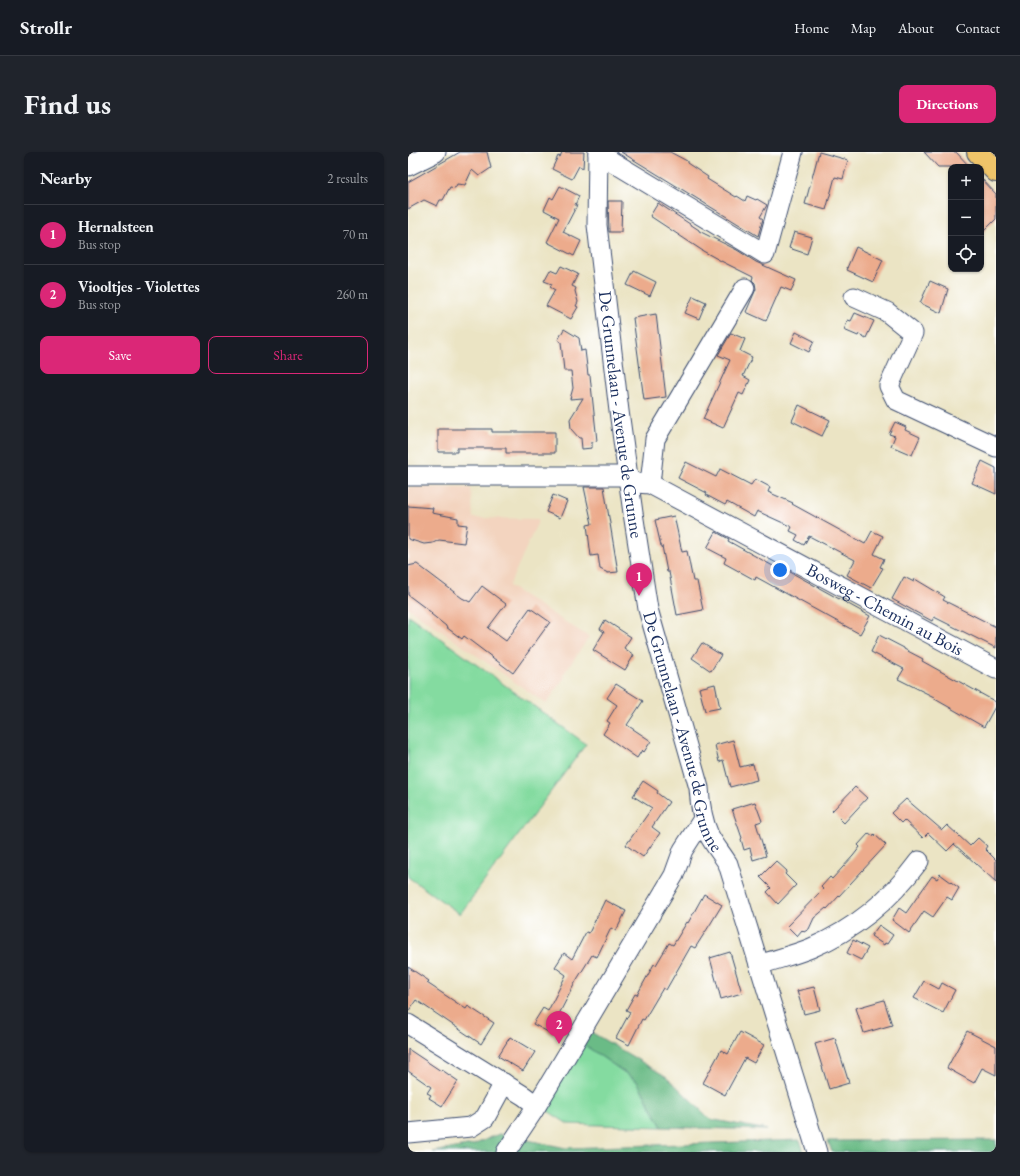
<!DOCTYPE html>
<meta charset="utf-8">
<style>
:root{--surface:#171b24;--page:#20242c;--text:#f1f3f6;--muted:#9ea1a6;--line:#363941;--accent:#db2777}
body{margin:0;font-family:"EB Garamond",serif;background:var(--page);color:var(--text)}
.controls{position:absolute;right:12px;top:12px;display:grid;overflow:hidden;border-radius:8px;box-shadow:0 1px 3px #0004}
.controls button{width:36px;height:36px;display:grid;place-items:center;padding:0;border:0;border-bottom:1px solid var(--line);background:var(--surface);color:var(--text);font:20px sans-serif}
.you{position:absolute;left:372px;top:418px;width:14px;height:14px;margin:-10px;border:3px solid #fff;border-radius:50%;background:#1a73e8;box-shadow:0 0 0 6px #1a73e833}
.badge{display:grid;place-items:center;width:26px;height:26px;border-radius:50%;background:var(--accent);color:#fff;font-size:13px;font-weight:700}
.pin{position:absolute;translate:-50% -33px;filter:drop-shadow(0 1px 2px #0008)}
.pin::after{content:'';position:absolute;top:21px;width:14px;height:12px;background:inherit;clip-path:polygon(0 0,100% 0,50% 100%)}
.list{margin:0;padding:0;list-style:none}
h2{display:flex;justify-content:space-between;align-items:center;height:52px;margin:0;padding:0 16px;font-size:17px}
h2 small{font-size:13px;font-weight:400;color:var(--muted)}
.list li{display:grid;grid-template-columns:26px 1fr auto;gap:12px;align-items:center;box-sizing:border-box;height:60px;padding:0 16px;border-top:1px solid var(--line)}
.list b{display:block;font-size:15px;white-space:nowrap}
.list p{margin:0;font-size:13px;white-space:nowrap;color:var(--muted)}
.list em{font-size:13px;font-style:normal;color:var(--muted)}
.actions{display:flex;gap:8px;padding:12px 16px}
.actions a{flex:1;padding:9px 0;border:1px solid var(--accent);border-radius:8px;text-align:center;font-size:14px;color:var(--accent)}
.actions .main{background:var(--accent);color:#fff}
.icon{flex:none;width:22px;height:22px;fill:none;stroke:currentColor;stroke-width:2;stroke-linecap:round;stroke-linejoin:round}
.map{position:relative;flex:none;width:588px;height:1000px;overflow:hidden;border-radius:8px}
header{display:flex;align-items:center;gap:24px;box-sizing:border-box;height:56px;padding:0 20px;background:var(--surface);border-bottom:1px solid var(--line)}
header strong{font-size:19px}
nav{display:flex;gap:22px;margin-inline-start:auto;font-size:14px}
.intro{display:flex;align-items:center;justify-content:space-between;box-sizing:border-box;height:96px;padding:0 24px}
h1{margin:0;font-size:28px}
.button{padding:10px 18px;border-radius:8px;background:var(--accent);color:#fff;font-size:14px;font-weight:700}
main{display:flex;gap:24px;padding:0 24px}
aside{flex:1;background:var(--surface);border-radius:8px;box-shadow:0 1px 3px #0004}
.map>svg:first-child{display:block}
.built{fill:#f3d4bf}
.green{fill:#84dba0;stroke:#50857f}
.forest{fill:#6bbb86;stroke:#437572}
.building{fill:#ecab8c}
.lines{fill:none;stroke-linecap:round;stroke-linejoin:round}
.minor-casing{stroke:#3a4a6d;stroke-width:21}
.major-casing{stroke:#3a4a6d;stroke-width:24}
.minor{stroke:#fff;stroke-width:19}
.major{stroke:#efc469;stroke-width:22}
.labels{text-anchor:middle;stroke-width:4;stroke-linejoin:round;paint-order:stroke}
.street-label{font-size:18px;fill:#1b2f5e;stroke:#fff}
</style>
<header>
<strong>Strollr</strong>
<nav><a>Home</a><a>Map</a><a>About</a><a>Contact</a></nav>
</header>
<div class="intro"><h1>Find us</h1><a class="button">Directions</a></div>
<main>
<aside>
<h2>Nearby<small>2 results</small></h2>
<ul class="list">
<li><span class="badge">1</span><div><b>Hernalsteen</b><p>Bus stop</p></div><em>70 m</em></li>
<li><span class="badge">2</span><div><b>Viooltjes - Violettes</b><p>Bus stop</p></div><em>260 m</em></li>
</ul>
<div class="actions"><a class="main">Save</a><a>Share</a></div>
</aside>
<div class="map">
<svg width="588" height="1000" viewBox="0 0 588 1000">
<rect width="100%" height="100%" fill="#fff"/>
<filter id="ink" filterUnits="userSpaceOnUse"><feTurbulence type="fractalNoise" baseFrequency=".025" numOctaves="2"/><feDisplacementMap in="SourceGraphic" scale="8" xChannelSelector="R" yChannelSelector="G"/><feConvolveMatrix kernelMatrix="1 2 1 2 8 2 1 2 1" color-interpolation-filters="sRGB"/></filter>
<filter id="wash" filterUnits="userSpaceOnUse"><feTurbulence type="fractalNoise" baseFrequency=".012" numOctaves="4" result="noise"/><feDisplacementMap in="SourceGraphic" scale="16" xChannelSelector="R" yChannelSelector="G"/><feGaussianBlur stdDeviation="0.9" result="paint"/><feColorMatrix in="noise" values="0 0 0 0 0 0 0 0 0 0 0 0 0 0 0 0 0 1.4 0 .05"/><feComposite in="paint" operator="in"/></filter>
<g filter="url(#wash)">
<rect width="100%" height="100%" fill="#ebe4c4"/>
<path class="built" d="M0 335 63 336 65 366 131 367 101 434 181 485 155 523 157 525 138 552 0 456Z"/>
<g class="green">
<path d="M0 463 178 592 52 762 0 725Z"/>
<path d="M175 892 229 929 254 975 160 972 135 956Z"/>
</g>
<g class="forest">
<path d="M183 880 259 925 302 967 359 978 254 975 229 929 175 892Z"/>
<path d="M91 982 158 996 392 988 396 1000H24L65 993Z"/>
<path d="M588 988V1000H424L420 989Z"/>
</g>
<g id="blocks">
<g class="building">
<path d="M52 0H79L83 16 71 24 64 18 57 33 49 32 47 36 42 35 35 48H32L29 54 16 48 0 57V30Z"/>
<path d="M154 0H176L175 16 171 14 164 27 144 17 150 4 152 5Z"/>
<path d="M213 0H262L279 9V11L300 25 299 27 328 45 329 44 337 49 339 44 348 48 349 47 359 53 352 65 355 67 350 84Z"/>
<path d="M411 0 440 8 435 27 427 25 418 58 397 52Z"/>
<path d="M516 0H548L562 15H530Z"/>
<path d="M573 26 588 42V67L573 82Z"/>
<path d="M152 34 171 44 167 53H169L155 80 173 89 166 104 139 90 151 66 136 58 142 45 145 47Z"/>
<path d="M200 49H214L213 80H201Z"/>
<path d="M250 51 291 78V79L329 98 348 110 388 128 383 139 373 135 358 169 338 160 348 137 347 131 344 128 345 125 313 109 295 99 242 64Z"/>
<path d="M386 80 404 85 399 102 381 96Z"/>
<path d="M448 95 475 108 465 130 439 118 440 116H439Z"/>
<path d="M153 114 170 122 164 134 168 136 167 139 170 150 168 154 170 155 163 167 138 154 147 138 142 135 144 132 136 129 142 118 149 121Z"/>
<path d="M226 119 248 130 242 144 219 133Z"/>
<path d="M522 129 540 137 533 161 512 151Z"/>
<path d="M285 144 298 150 291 167 277 161Z"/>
<path d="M447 161 466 169 458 186 451 182 450 184 436 178 440 168 443 169Z"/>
<path d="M248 162 258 245 236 248 225 166Z"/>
<path d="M156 177 171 186 173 199 177 198 180 223H182L183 233 189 289 184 290V296L174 297 173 286H171L163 277 162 267 175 246 162 247 165 236 163 219H156L153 190 150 188Z"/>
<path d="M388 180 406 189 401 200 383 191Z"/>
<path d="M323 181 337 187 332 199 344 205 335 224 342 228 335 243 331 241 315 276 295 267 322 208 310 203Z"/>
<path d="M391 253 422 268 414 284 384 269Z"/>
<path d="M487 270 498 275 497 278 512 285 504 303 483 294 487 284 481 282Z"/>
<path d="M30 277H84V280H147V301H98V296H49V300H30Z"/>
<path d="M574 309 588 316V342L564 331Z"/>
<path d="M278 310 308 325 312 317 343 333 347 327 362 335 360 340 385 351 384 352 457 392 464 379 475 384 466 402 476 407 472 415 475 416 463 436 439 423 447 408 401 384 396 393 387 388 390 383 382 379 384 375 349 359 346 365 319 350 317 353 298 343 299 341 270 326Z"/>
<path d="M176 335H196L210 420 200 421 192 417 190 403 183 404 179 373 184 372Z"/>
<path d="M145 343 159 349 152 366 138 360Z"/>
<path d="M0 354 25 356 24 361 50 366V372L59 373 56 391 31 388 25 391 16 392 0 387Z"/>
<path d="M266 364 274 400 279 399 285 429H289L295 458 269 463 261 420H259L254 394H253L247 368Z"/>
<path d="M308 380 321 387 320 389 374 419 375 416 462 464 452 482 348 425 347 428 316 411 318 406 299 396Z"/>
<path d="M9 412 54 446 62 450 74 434 98 452 80 476 98 489 122 456 142 470 105 521 56 484 54 487 38 475V474L23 462 24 461 0 443V414Z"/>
<path d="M496 425 506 430 507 427 537 445 535 448 588 475V496L526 465 524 469 484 447Z"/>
<path d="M197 468 223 485 216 496 226 503 217 518 185 498 196 480 192 477Z"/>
<path d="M471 483 496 496V497L515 507 514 509 588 550V553L576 575 525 546 526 545 490 527 496 517 463 500Z"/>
<path d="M294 491 313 503 303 519 284 506Z"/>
<path d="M208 532 235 549 219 573 243 589 236 600 234 598 229 606 195 582 202 571 199 569 209 553 199 546Z"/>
<path d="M307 532 312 556 297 559 291 536Z"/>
<path d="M325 588 332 615 345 612 349 628 322 635 315 608 311 610 307 593Z"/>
<path d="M235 629 250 639 249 641 261 650 244 675 252 681 235 705 218 693 244 656 225 644Z"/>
<path d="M447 635 459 646 436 671 424 659Z"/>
<path d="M498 647 534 678 539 673 562 694 570 686 579 694 577 697 588 708V730L546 692 539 699 520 681 515 686 496 668 493 671 483 661Z"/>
<path d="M347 650 354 669 348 671 358 704 345 708 342 696 336 698 333 687 334 686 324 657Z"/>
<path d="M461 681 465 684 466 682 478 693 419 757 418 756 406 766 401 777 396 780 394 778 389 784 379 774 415 737 413 735 422 725 424 727 445 704 452 695 450 693Z"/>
<path d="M368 709 379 719 377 722 388 733 370 752 359 740 363 736 352 725Z"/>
<path d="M532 722 551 736 544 748 539 745 525 765 516 759 501 781 484 768 491 756 498 761 524 724 529 727Z"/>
<path d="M296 742 314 753 303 771 287 796 283 794 258 838 255 836 236 868 234 867 221 893 208 886 222 860 218 858 227 842 229 843 246 812 248 813 261 791 265 793 279 770 280 771Z"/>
<path d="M197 748 218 759 208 779 203 776 189 805 184 803 168 829 150 864 152 866 144 882 125 872 135 856 140 859 158 823 147 815 156 801 164 807 178 780 181 781Z"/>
<path d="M471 773 485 783 479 792 477 791 476 793 463 784Z"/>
<path d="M445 788 460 796 453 808 439 801Z"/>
<path d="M322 800 334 841 313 847 302 806Z"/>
<path d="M0 815 21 829 19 831 58 857 60 854 86 871 73 892 8 848 0 860Z"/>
<path d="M516 829 531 837 534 831 547 838 535 861 506 846Z"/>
<path d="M406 835 412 858 396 862 389 839Z"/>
<path d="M476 848 484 873 456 881 448 856Z"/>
<path d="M559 879 588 894V923L574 916 566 931 539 916Z"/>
<path d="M332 880 356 893 346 911 337 906 317 943 295 931 313 898 320 902Z"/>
<path d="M102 885 127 900 115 919 90 904Z"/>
<path d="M427 886 441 931 421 937 407 892Z"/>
<path d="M0 897 33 919 34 918 50 929 34 954 21 946 23 943 19 941 23 935 0 919Z"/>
</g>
</g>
</g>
<g filter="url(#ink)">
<use href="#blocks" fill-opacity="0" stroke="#3a4a6d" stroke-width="1"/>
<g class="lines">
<g class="minor-casing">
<g id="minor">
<path id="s1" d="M190 0 189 73 211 259 225 361 240 457 291 636C292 652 294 668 301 683 306 693 314 702 320 712L409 1000"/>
<path d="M190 1 357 102 385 0"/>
<path d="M0 14 28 0"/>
<path d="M446 145 479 160 505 181 481 234 488 248 588 295"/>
<path id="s2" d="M0 324H220L228 331 242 332 588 517"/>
<path d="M242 332 247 287 337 136"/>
<path d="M351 813C368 807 386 803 403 796 448 777 483 747 511 709"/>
<path d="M0 872 116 944 128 953"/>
<path d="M0 981 63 975 77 966 96 931"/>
<path d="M98 1000 124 961 150 918 266 723 275 698 295 667"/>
</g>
</g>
<g class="major-casing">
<path id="major" d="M570 0 588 19"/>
</g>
<use href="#minor" class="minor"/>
<use href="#major" class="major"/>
</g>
</g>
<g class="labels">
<g class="street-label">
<text dy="6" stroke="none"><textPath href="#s1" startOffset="264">De Grunnelaan - Avenue de Grunne</textPath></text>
<text dy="6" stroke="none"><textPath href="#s2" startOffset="511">Bosweg - Chemin au Bois</textPath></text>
<text dy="6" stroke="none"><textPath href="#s1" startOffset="588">De Grunnelaan - Avenue de Grunne</textPath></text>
</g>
</g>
</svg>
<div class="controls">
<button>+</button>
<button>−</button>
<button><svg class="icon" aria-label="locate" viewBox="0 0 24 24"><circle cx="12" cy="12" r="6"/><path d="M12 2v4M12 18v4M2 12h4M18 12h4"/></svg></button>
</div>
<div class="you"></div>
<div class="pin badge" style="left:231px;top:444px">1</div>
<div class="pin badge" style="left:151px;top:892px">2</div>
</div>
</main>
